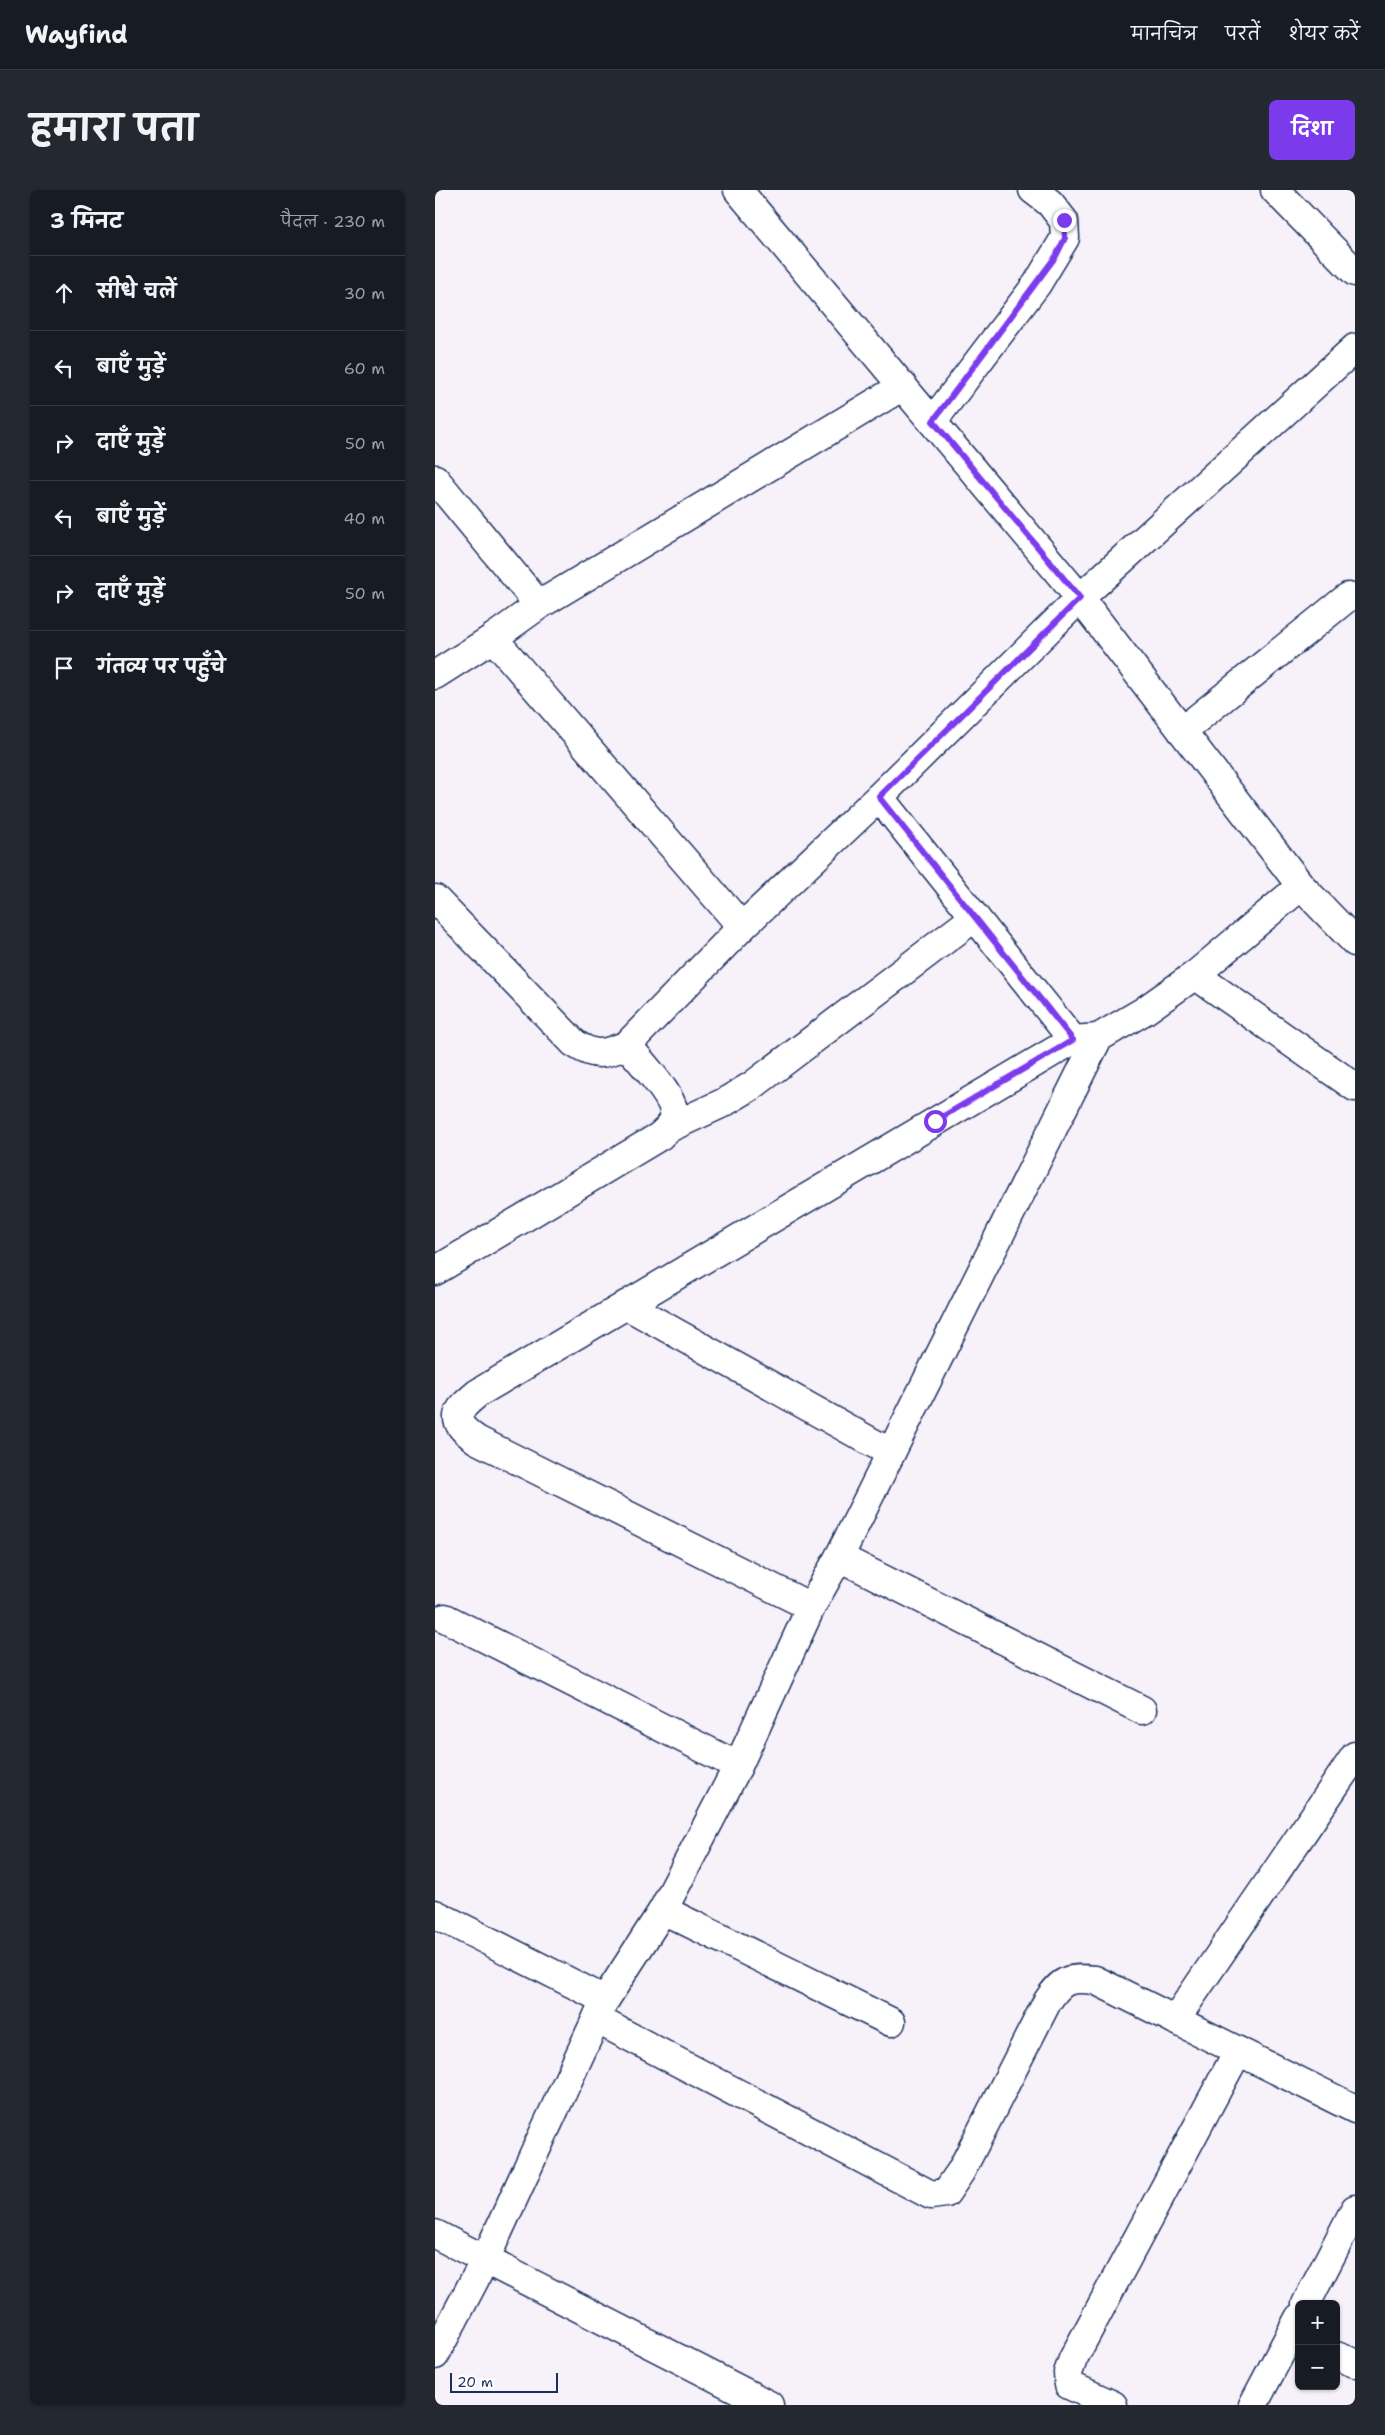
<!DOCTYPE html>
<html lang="hi">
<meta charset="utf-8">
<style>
:root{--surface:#171b24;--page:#242831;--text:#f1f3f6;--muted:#9ea1a6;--line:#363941;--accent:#7c3aed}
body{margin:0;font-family:"Shantell Sans","Playpen Sans Deva",sans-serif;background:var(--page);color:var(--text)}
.controls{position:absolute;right:15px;bottom:15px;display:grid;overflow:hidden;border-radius:8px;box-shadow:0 1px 4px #0004}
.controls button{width:45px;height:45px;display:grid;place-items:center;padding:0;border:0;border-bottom:1px solid var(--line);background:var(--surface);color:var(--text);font:25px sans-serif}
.scale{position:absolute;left:15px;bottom:12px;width:108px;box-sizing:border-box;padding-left:5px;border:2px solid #1b2f5e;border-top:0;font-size:14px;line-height:18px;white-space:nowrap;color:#1b2f5e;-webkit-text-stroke:4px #fff;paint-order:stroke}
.stop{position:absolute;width:15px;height:15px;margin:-11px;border:4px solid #7c3aed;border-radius:50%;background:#fff}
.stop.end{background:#7c3aed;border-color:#fff;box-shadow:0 1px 5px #0008}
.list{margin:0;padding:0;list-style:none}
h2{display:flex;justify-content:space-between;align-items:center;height:65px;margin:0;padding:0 20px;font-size:21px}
h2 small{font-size:16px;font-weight:400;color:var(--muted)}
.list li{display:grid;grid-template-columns:32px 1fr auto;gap:15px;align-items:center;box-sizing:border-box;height:75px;padding:0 20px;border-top:1px solid var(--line)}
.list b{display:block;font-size:19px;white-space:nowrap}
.list em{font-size:16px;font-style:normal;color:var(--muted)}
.icon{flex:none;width:28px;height:28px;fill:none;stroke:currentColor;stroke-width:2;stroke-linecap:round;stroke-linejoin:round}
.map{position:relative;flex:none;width:920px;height:2215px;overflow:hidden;border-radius:8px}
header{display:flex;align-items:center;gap:30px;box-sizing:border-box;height:70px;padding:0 25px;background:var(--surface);border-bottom:1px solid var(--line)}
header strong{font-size:24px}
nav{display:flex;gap:28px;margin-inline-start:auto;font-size:18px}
.intro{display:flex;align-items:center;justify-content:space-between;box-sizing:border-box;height:120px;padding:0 30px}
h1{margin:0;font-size:35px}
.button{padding:12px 22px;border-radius:8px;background:var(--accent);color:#fff;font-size:18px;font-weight:700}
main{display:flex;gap:30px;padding:0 30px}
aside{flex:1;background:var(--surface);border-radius:8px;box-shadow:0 1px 4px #0004}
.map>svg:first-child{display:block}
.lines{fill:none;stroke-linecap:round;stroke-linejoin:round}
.street-casing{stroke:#1b2f5e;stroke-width:31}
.street{stroke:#fff;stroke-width:28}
.route{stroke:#7c3aed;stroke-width:6}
</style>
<header>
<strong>Wayfind</strong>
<nav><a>मानचित्र</a><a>परतें</a><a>शेयर करें</a></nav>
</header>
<div class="intro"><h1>हमारा पता</h1><a class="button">दिशा</a></div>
<main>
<aside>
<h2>3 मिनट<small>पैदल · 230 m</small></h2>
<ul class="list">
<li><svg class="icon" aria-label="ahead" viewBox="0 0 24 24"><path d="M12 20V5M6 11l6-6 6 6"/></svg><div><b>सीधे चलें</b></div><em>30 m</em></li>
<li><svg class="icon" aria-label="left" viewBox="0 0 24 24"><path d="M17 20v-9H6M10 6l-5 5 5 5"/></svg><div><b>बाएँ मुड़ें</b></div><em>60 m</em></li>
<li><svg class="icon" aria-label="right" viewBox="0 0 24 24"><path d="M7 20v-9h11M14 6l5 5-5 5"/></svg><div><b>दाएँ मुड़ें</b></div><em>50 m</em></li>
<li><svg class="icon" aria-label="left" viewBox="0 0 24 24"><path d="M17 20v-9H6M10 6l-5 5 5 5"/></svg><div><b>बाएँ मुड़ें</b></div><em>40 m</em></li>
<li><svg class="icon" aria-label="right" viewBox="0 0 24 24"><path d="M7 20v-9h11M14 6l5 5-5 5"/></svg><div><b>दाएँ मुड़ें</b></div><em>50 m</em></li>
<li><svg class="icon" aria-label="arrive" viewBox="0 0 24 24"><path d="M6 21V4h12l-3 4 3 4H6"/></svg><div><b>गंतव्य पर पहुँचे</b></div></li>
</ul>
</aside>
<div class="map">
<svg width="920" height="2215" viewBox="0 0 920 2215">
<rect width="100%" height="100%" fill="#f7f1fa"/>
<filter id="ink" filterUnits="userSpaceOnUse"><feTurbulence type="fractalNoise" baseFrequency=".02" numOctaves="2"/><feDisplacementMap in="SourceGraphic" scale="10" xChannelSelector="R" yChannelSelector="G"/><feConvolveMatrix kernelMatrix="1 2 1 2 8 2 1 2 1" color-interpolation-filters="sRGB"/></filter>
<g filter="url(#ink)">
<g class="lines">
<g class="street-casing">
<g id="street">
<path d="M303 0 645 408 866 696 920 752"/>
<path d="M840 0 920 82"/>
<path d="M498 231 602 94 630 48 629 31 615 13 598 0"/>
<path d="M0 289 104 415"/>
<path d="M58 448 307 737"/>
<path d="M0 485 58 448 104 415 468 196"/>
<path d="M747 541 913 407"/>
<path d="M444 607 645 408 920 158"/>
<path d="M0 709 139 853C161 868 169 864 192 855"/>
<path d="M760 785 920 897"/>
<path d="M234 938 288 913 318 895 540 727"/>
<path d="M0 1081 225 946C230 941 238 935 239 927 242 909 204 870 192 855L307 737 444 607 638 850"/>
<path d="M191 1115 456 1263"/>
<path d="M404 1367 707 1520"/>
<path d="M376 1417 42 1250C13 1230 20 1222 43 1203L638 850 663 848"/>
<path d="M10 1428 303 1576"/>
<path d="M228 1720 456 1832"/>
<path d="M0 1724 170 1810"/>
<path d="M163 1830 496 2005 511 2003 526 1981 612 1812C626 1790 633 1787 660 1790L920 1919"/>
<path d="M740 1830 920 1566"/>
<path d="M0 2044 334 2215"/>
<path d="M871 2114 920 2019"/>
<path d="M0 2165 50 2070 170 1810 228 1720 303 1576 376 1417 404 1367 663 848 709 821 760 785 866 696"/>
<path d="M901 2166 920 2173"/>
<path d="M678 2215 634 2195 633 2183 638 2169 803 1861"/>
<path d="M818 2215 864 2128"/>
</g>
</g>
<use href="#street" class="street"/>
</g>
</g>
<g class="lines" filter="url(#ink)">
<path class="route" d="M500 931 638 850 444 607 645 408 498 231 621 66 630 48 629 30"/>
</g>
</svg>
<div class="controls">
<button>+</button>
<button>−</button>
</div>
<div class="scale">20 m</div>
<div class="stop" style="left:500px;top:931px"></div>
<div class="stop end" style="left:629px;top:30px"></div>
</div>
</main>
